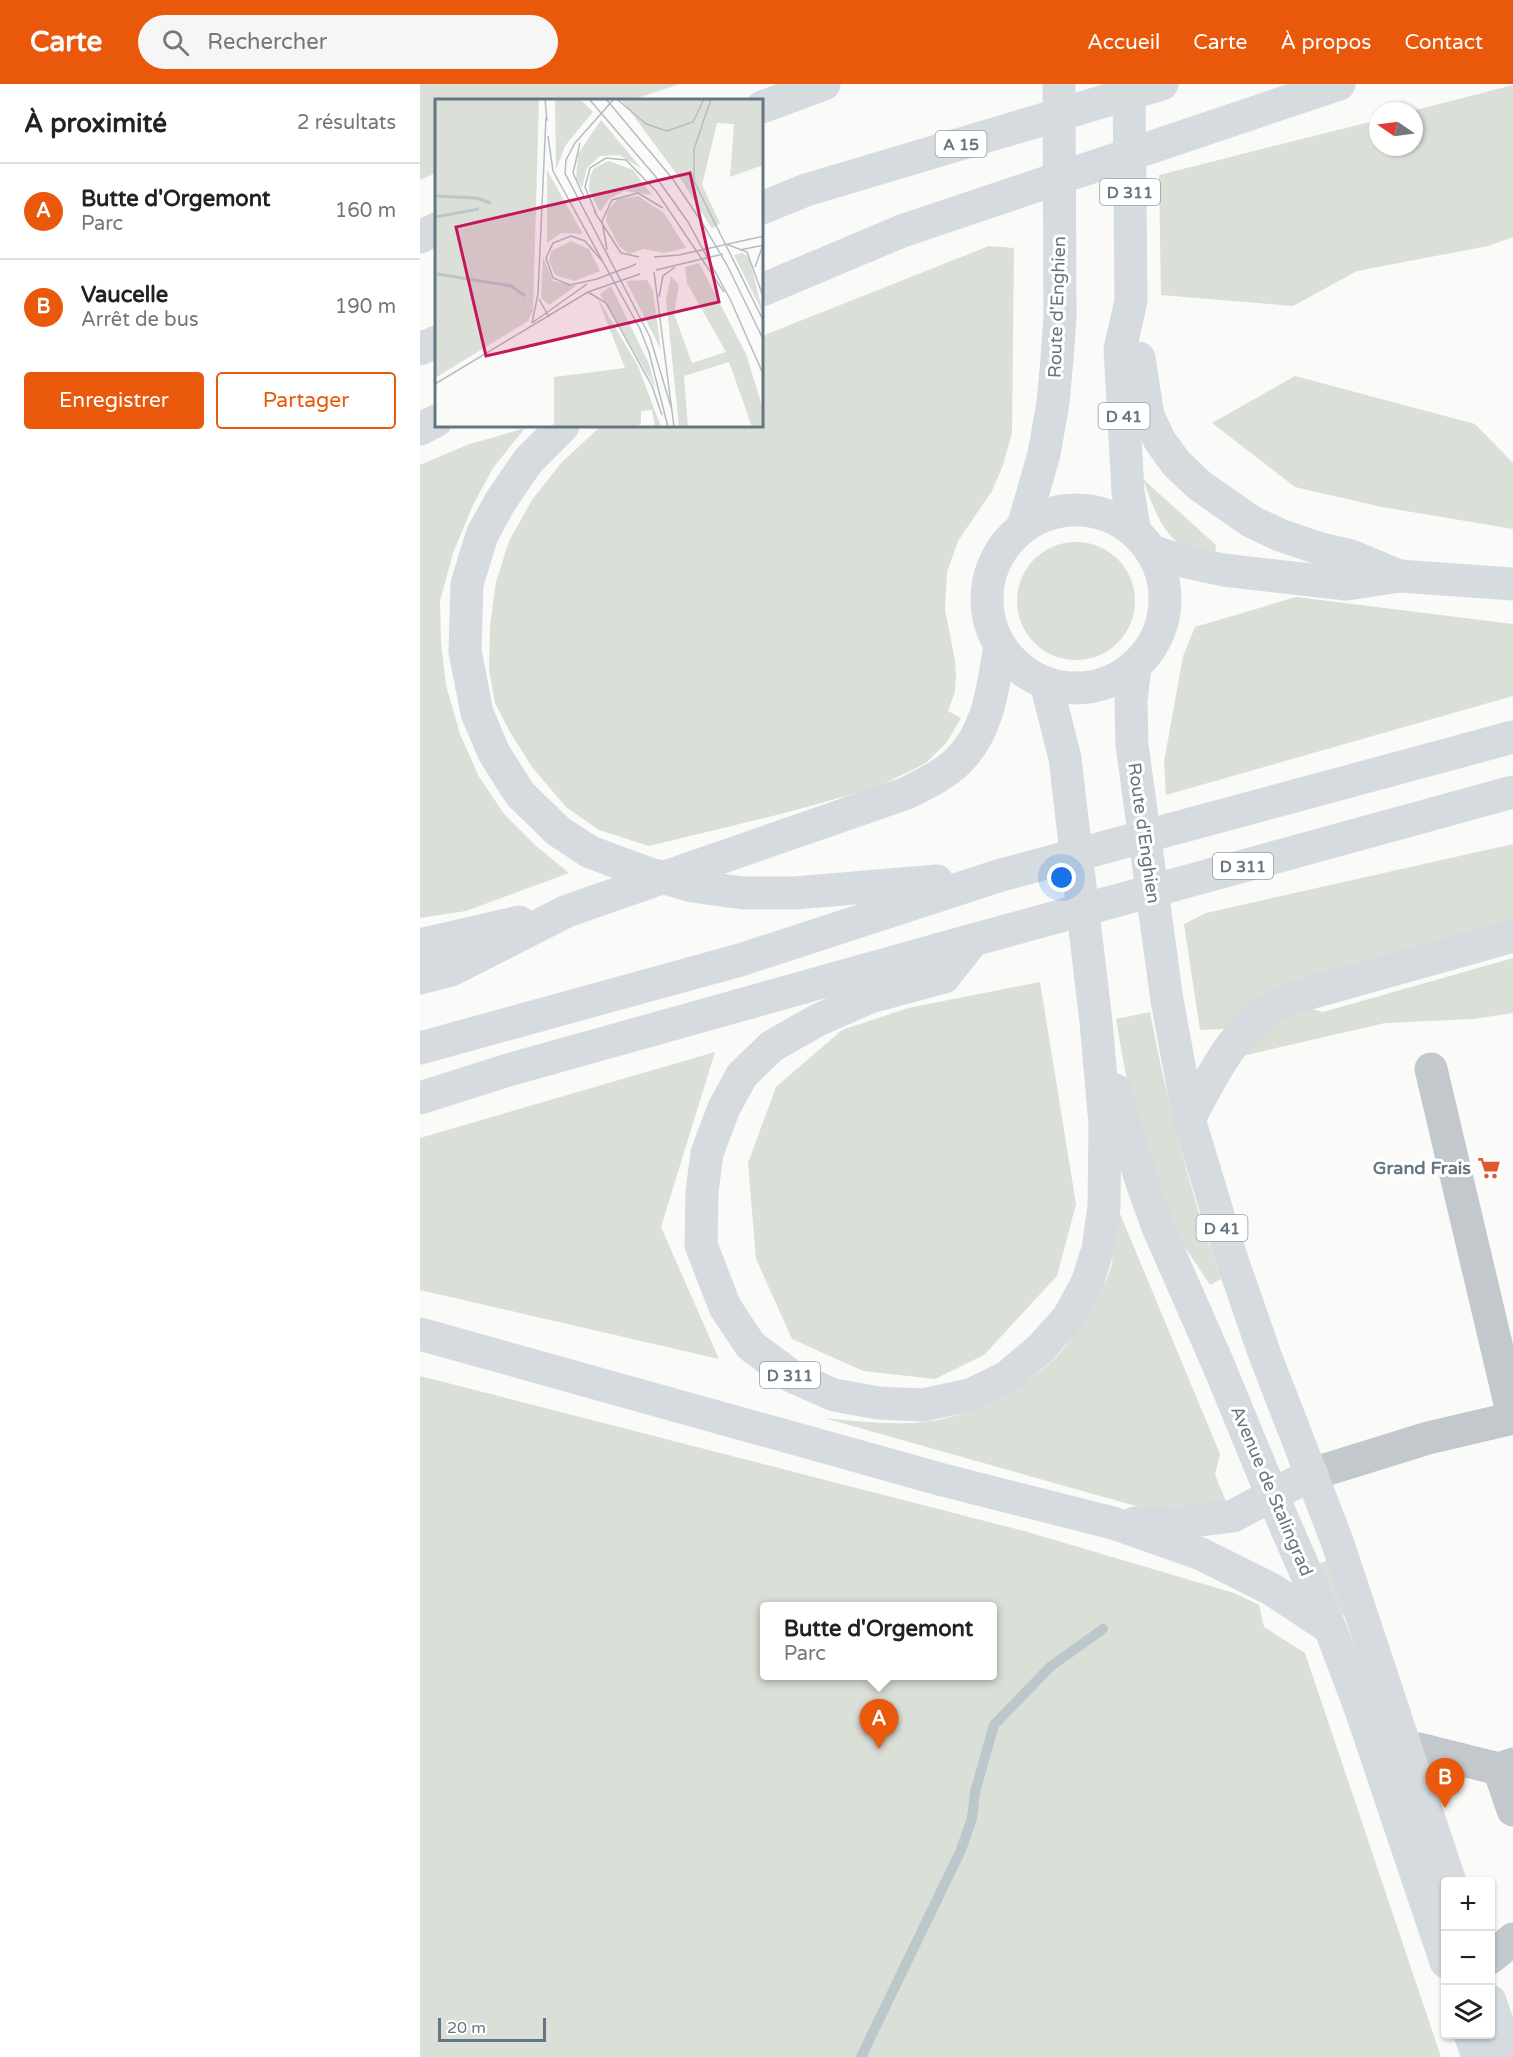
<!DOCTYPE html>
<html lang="fr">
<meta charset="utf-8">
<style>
:root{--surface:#fff;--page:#f6f6f6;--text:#222;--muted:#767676;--line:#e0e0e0;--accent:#ea580c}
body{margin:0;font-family:"Varela Round",sans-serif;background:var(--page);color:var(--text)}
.controls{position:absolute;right:18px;bottom:18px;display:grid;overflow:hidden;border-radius:6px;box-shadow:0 2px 4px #0004}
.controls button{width:54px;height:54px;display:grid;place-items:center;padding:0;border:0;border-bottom:2px solid var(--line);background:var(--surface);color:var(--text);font:30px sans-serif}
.compass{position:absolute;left:949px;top:18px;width:54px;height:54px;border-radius:50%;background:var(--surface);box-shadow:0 2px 4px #0004;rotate:283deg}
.scale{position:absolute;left:18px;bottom:15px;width:108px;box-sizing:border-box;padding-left:6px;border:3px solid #657683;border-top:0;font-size:16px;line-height:21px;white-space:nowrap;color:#657683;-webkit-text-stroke:4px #fff;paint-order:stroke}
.you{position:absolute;left:642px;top:794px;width:21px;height:21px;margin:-15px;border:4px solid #fff;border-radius:50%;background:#1a73e8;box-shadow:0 0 0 9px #1a73e833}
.badge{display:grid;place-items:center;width:39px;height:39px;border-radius:50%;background:var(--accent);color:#fff;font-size:20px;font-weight:700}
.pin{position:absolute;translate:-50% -50px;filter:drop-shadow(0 2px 3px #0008)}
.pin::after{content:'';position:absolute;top:32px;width:21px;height:18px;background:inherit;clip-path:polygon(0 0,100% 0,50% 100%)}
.popup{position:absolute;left:340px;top:1518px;width:237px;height:78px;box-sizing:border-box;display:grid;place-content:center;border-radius:6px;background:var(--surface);filter:drop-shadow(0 2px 4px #0005);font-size:20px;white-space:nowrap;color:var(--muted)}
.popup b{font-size:22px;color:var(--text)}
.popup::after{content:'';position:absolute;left:50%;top:100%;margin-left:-12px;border:12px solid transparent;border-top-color:var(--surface)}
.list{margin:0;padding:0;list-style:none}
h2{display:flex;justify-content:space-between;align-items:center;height:78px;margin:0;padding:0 24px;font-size:26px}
h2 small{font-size:20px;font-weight:400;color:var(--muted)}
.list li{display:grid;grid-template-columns:39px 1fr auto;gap:18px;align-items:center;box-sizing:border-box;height:96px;padding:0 24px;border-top:2px solid var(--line)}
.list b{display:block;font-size:22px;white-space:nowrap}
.list p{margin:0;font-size:20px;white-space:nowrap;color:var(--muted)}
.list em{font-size:20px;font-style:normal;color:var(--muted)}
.actions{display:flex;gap:12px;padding:18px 24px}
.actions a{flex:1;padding:14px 0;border:2px solid var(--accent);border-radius:6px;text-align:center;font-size:21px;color:var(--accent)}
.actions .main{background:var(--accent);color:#fff}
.icon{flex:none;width:33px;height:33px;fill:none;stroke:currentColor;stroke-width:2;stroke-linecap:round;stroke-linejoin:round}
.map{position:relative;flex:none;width:1093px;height:1973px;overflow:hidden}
header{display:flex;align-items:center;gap:36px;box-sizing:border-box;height:84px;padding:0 30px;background:var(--accent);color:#fff}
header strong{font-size:28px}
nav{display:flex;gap:33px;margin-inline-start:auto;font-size:21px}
.search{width:420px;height:54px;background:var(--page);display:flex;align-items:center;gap:15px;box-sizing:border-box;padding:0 21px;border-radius:33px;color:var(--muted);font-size:22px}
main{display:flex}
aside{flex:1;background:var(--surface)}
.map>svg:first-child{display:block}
.green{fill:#dadfd7;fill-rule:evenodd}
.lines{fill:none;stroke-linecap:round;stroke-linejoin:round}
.stream{stroke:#bbc7cb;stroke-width:10}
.minor{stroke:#c3c8cc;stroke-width:33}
.major{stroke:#d6dbdf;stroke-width:33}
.highway{stroke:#d6dbdf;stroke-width:33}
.labels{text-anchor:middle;stroke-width:6;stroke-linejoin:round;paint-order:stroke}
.shield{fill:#fff;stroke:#939fa8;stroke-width:1.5}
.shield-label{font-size:16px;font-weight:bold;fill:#657683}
.street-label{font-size:18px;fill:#657683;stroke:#fff}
.poi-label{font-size:18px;font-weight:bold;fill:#657683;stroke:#fff;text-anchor:end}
.inset-river{fill:none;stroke:#bbc7cb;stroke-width:3}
.inset-road{fill:none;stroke:#b5bdc2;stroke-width:1.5}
.view{fill:#c2185b;fill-opacity:0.15;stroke:#c2185b;stroke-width:3}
.inset-edge{fill:none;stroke:#657683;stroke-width:3}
</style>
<header>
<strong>Carte</strong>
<div class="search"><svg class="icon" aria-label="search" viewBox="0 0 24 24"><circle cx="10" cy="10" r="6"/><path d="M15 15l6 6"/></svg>Rechercher</div>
<nav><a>Accueil</a><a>Carte</a><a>À propos</a><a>Contact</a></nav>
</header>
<main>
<aside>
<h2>À proximité<small>2 résultats</small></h2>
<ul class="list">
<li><span class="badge">A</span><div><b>Butte d'Orgemont</b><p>Parc</p></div><em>160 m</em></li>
<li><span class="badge">B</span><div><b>Vaucelle</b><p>Arrêt de bus</p></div><em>190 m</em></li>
</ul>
<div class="actions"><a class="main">Enregistrer</a><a>Partager</a></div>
</aside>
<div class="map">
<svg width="1093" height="1973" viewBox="0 0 1093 1973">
<rect width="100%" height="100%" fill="#fafaf8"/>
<g class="green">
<path d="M0 0H260L211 16H16V89L0 96Z"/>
<path d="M1093 1V153L1068 162 937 187 873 222 741 211 739 91 958 36V63H994V27H992Z"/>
<path d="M569 162 594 164 592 349 583 381 572 407 538 457 527 488 525 526 535 576 536 591 535 608 528 627 541 634 527 658 506 679 455 704 361 730 229 762 179 746 146 723 112 683 90 648 75 619 69 586 70 542 76 498 89 457 112 416 141 379 181 342H342V252Z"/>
<path d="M875 292 1055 340 1093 379V445L962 423 875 403 792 339Z"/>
<path d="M105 344 73 384 53 421 33 469 20 517 21 559 26 601 40 650 59 693 85 731 115 761 149 789 46 827 0 834V381L47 361Z"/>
<path d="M723 395 796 461 795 473C785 470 773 468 764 463 741 450 731 417 723 395Z"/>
<circle cx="656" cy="517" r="59"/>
<path d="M876 513 1093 540V612L746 711 744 678 763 572 775 543Z"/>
<path d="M1093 760V836L845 910 823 925 805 945 780 946 764 840 786 829Z"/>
<path d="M1093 874V929L1053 935 965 939 822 972 846 944 885 923 903 928Z"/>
<path d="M620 898 656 1120 637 1192 564 1271 515 1295 443 1287 372 1255 336 1175 328 1079 356 1003 422 946 488 924Z"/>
<path d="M730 928C747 1019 770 1108 801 1195L790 1201 745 1133 709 1009 696 935Z"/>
<path d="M295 968 241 1143 299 1275 0 1206V1054Z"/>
<path d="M696 1120 800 1370 795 1391 806 1417 777 1422 723 1424 404 1334C446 1338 489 1344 531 1333 566 1324 612 1298 637 1272 651 1258 660 1240 671 1224 679 1210 688 1195 692 1179 696 1159 696 1139 696 1120Z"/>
<path d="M0 1292 604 1447 814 1509 839 1521 844 1543 885 1569 1021 1973H0ZM345 1522H573V1592H345Z"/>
<path d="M909 1476 926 1530 921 1532 895 1481Z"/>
</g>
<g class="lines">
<path class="stream" d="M441 1973 541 1766 552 1734 555 1708 574 1641 630 1583 683 1545"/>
<g class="minor">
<path d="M1011 985 1093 1332"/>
<path d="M892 1390 1008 1354 1093 1334"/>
<path d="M985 1665H999L1079 1685 1093 1680"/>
<path d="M1079 1685 1093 1726"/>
<path d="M1070 1874 1093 1855"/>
</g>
<g class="major">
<path d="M709 0 711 217 700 265 708 408 715 448"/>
<path d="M719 274 728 332 740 357 756 379 779 401 832 438 860 451 898 464 931 472 979 492"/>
<circle cx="656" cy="515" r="89"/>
<path d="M603 443 624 370 633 319 637 275 640 234 639 0"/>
<path d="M731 467 762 477 803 486 927 500 979 492 1093 500"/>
<path d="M715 582 711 617 712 661 747 916 769 1035 809 1167 845 1271 917 1457 1030 1798"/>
<path d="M626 599 645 674 649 709 676 938 685 1040 684 1122 678 1165 667 1199 648 1234 620 1265 587 1293 550 1311 503 1321 458 1319 414 1311 373 1293 331 1262 305 1223 281 1161 282 1108 287 1069 304 1024 322 991 352 962 398 936 450 913 524 893 553 856 1093 708"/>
<path d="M695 1006 720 1093 737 1141 798 1280 852 1411 910 1544 941 1626 1026 1878"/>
<path d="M769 1035C793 991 813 944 859 920 868 915 880 912 890 909L1093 852"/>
<path d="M1070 1917 1089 1973"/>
<path d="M1050 1950 1058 1973"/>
</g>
<g class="highway">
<path d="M342 23 404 0"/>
<path d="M342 124 386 106 742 0"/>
<path d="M0 153 16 145"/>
<path d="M342 206 482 147 919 0"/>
<path d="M0 265 16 258"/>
<path d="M143 342 108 377 80 418 62 451 47 500 45 567 57 629 74 669 100 710 138 747 170 768 227 789 272 802 323 809H375L517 797"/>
<path d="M0 345 16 337"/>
<path d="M0 861 99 838"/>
<path d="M0 894 31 886 147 827 487 709C504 700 524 691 538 677 569 647 573 603 580 562"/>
<path d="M0 964 320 876 578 792 1093 653"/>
<path d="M0 1014 88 986 553 856"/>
<path d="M0 1250 523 1396 693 1439 781 1470 851 1505 910 1544"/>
<path d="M715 1439H757L813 1432 892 1390"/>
</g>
</g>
<defs>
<g id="supermarket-bare" transform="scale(1.8)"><path d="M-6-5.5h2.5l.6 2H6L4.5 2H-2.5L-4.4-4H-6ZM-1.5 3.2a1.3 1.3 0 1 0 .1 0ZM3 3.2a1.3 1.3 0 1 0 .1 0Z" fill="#e4572e" stroke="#fff" stroke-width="2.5" paint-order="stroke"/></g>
</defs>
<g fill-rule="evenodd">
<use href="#supermarket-bare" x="1069" y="1084"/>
</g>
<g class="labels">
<g class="shield">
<rect x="515.5" y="47" width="51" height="26" rx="4.5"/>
<rect x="680" y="95" width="60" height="26" rx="4.5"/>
<rect x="678.5" y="319" width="51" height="26" rx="4.5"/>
<rect x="793" y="769" width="60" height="26" rx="4.5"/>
<rect x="776.5" y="1131" width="51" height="26" rx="4.5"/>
<rect x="340" y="1278" width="60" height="26" rx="4.5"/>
</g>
<g class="shield-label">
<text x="541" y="66">A 15</text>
<text x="710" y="114">D 311</text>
<text x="704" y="338">D 41</text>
<text x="823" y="788">D 311</text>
<text x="802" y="1150">D 41</text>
<text x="370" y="1297">D 311</text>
</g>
<g class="street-label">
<text transform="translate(637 223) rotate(-88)" y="6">Route d'Enghien</text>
<text transform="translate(724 749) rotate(82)" y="6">Route d'Enghien</text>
<text transform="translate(852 1407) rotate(67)" y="6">Avenue de Stalingrad</text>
</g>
<g class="poi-label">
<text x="1051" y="1090">Grand Frais</text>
</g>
</g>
<g transform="translate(15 15)">
<rect width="328" height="328" fill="#fafaf8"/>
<path d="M0 0 104 1 98 212 93 222 0 279ZM120 0H145L158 13 130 47 121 71ZM186 0H328V66L295 78 299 25 282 24 267 86 285 124 277 130 249 85ZM166 21 206 69 184 56 165 57 152 69 147 89 141 79 143 55ZM174 62 198 71 217 96 189 92 174 100 165 113 154 91 155 77 159 69ZM112 71 148 135 126 134 112 144ZM203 97 229 114 251 149 229 154 209 150 194 155 184 147 171 122 173 111 183 100ZM136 142 154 150 165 172 140 182 120 176 114 162 116 152ZM307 154 314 158 328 214 299 156ZM108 158 118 182 141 187 114 206 106 199ZM264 164 311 255 328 310V328H317L294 263 249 277 253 328H244L231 200 236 177 244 186 239 215 257 264 291 253 252 184 250 168ZM212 181 218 192 226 251 191 182ZM176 187 214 265 221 290 165 195ZM162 198 203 267 226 328H220L217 311 206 312V325L198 328H115L119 325V278L190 269Z" fill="#dadfd7"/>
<path class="inset-river" d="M0 97 41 99 56 104M0 118 44 110M2 175 76 187 90 197"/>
<path class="inset-road" d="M110 0 112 22M154 0 221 78 253 123 295 200 329 277M171 0 237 79 266 122 292 166 329 242M179 0 140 44 131 61 130 74 215 238 236 308M182 0 211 25 232 32 258 23 269 0M276 0 259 50V82L329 223M113 37 118 72 168 163M145 44 138 74 150 100M159 112 186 154 204 158M161 114 150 88 155 69 171 59 191 61 221 92 289 193M291 145 312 153 329 200M172 151 167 122 177 101 203 94 228 109M305 151 329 146M219 158 244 156 329 137M201 165 192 169 188 170 162 180 135 186 118 179 111 159 118 144 136 137 150 142 168 163 205 230 214 253 233 328M320 168 328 146M221 171 288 155M219 173 239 328M153 193 171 204 217 287 227 316M224 198 228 177 240 168M104 200 114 218M97 224 152 185M97 224 103 195 111 18M0 285 153 193 205 175"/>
<path class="view" d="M255 74 284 203 51 257 21 128Z"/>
<rect width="328" height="328" class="inset-edge"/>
</g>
</svg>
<div class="controls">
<button>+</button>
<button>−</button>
<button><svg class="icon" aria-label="layers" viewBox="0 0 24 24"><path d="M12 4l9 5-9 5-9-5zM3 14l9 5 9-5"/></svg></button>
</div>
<svg class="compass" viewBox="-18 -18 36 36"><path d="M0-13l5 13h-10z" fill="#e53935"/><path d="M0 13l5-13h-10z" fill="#767676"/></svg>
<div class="scale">20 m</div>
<div class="you"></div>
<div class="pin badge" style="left:459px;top:1665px">A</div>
<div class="popup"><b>Butte d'Orgemont</b>Parc</div>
<div class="pin badge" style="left:1025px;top:1724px">B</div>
</div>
</main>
